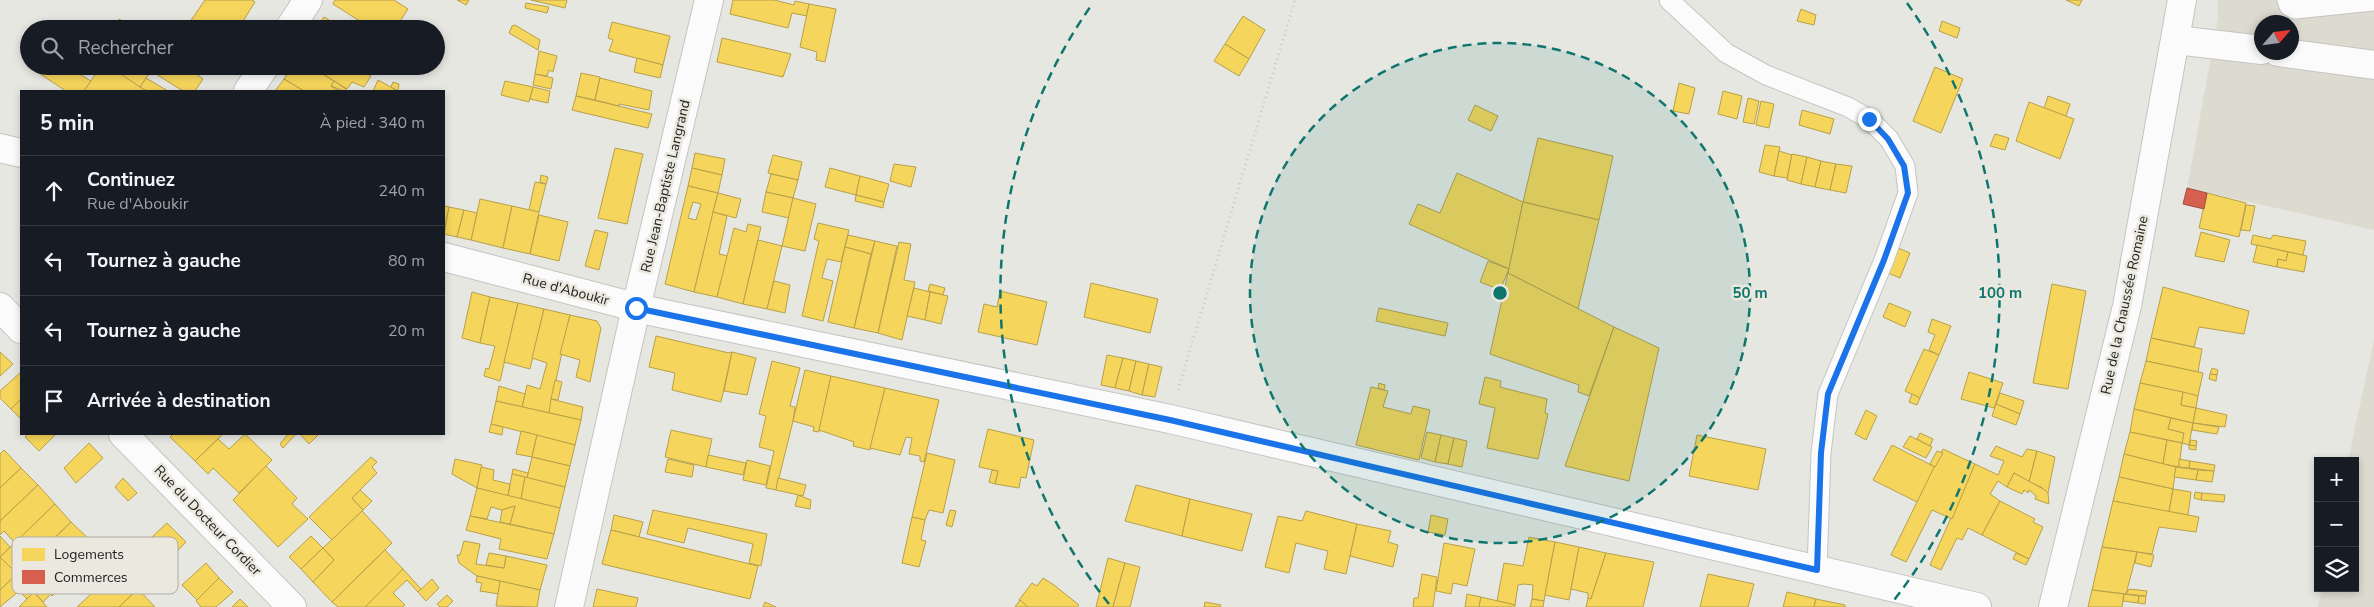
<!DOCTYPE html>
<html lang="fr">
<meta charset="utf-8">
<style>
:root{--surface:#171b24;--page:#242831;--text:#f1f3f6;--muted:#9ea1a6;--line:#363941}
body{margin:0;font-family:"Nunito Sans",sans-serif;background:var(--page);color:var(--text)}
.controls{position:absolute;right:15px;bottom:15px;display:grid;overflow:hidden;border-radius:0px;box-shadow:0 2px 8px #0003}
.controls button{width:45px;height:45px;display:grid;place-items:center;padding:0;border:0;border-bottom:1px solid var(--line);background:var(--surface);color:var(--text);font:25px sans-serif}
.compass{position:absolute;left:2254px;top:15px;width:45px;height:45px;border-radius:50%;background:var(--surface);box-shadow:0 2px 8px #0003;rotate:62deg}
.stop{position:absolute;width:15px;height:15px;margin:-11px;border:4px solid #1a73e8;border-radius:50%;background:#fff}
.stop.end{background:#1a73e8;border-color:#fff;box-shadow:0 1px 5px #0008}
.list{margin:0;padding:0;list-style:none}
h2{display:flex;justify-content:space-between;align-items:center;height:65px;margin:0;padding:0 20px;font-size:21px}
h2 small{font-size:16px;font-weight:400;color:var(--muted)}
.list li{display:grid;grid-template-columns:32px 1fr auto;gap:15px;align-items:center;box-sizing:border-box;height:70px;padding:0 20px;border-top:1px solid var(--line)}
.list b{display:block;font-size:19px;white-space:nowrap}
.list p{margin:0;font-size:16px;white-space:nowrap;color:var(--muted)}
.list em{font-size:16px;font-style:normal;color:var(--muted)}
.icon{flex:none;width:28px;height:28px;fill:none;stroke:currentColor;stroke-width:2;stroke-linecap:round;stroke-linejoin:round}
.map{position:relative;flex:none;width:2374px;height:607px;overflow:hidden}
.search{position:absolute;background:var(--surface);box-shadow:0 2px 8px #0003;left:20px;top:20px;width:425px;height:55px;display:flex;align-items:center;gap:12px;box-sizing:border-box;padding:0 18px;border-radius:28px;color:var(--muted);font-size:19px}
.panel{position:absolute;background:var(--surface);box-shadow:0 2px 8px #0003;left:20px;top:90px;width:425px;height:345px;border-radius:0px}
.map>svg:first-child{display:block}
.built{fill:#dddad0;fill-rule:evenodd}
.homes{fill:#f6d55c;stroke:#b7a04a;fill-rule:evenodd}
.shops{fill:#d6604d;stroke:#a14e40}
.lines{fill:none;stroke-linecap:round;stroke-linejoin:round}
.lane-casing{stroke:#c5c4c1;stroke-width:21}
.street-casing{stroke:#c5c4c1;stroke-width:30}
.secondary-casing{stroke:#c5c4c1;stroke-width:30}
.path{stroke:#c8c8c7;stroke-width:3;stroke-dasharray:1 4;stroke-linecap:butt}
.lane{stroke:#fbfbfb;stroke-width:19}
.street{stroke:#fbfbfb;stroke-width:28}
.secondary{stroke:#fbfbfb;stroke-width:28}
.route{stroke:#1a73e8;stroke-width:6}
.ring{fill:none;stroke:#0f766e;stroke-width:2.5;stroke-dasharray:9 6}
.labels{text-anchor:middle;stroke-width:5;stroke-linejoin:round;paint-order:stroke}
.street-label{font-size:14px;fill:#242320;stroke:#eae8df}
.key{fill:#eae8df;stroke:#afada6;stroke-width:1}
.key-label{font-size:14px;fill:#242320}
.centre{fill:#0f766e;stroke:#eae8df;stroke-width:2.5}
.ring-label{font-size:15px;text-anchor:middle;font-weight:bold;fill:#0f766e;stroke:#eae8df;stroke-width:5;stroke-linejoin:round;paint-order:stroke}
</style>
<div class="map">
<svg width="2374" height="607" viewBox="0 0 2374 607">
<rect width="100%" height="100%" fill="#e7e7e2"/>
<g class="built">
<path d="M2218 0H2374V230L2187 188 2218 18ZM2262 22H2292V52H2262Z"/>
<path d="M2374 340V607H2318L2322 588H2355V461H2348Z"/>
</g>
<g class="homes">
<path d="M205 0H252L255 2 238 29H185Z"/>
<path d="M335 0H394L408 9 395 29H372L333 4Z"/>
<path d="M457 0H469L466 5Z"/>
<path d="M531 0H567L565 8Z"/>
<path d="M733 0H774L794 5 795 1 809 4 807 16 792 13 788 28 730 14Z"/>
<path d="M2066 0H2082L2079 6Z"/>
<path d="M526 3 549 7 547 13 525 8Z"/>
<path d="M809 4 836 9 825 62 816 60 817 52 800 47Z"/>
<path d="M1801 9 1816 15 1814 25 1797 21Z"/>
<path d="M1243 16 1265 30 1249 59 1225 44Z"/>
<path d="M324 17 344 29H316Z"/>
<path d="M119 19 128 24 125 29H113Z"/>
<path d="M1942 21 1960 28 1957 38 1939 31Z"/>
<path d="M612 22 670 36 663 65 609 51 613 40 608 38Z"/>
<path d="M515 25 540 40 538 50 509 33 512 26Z"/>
<path d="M722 38 791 54 783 77 717 62Z"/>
<path d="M1225 44 1249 59 1239 76 1214 61Z"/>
<path d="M539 51 557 56 553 72 549 70 547 76 535 74Z"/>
<path d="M637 58 663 65 660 78 634 72Z"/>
<path d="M41 66H83L78 73 91 81 84 91H66L37 72Z"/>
<path d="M101 66H109L147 91H84Z"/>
<path d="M109 66H119L116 71Z"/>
<path d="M119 66H143L151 71 140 87 116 71Z"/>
<path d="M143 66H185L203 79 195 91H183Z"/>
<path d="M292 66H310L334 81 331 86 339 91H304L284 79Z"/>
<path d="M310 66H355L371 76 364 87 352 82 347 89Z"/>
<path d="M355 66H367L364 72Z"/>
<path d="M1935 67 1963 79 1941 133 1913 121Z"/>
<path d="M581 73 600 77 595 100 576 96Z"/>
<path d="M535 74 553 78 551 89 533 85Z"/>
<path d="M146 78 168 91H147L140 87Z"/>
<path d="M600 78 652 91 649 110 619 104V106L595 100Z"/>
<path d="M284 79 304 91H275Z"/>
<path d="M378 80 391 87 397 91H373Z"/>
<path d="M334 81 346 89 344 91 331 86Z"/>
<path d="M505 81 533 87 529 102 501 95Z"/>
<path d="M393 82 399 84 398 91 391 87Z"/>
<path d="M1679 83 1695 88 1689 114 1673 111Z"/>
<path d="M533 87 550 91 548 103 530 99Z"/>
<path d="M1723 91 1742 96 1737 119 1718 114Z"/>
<path d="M576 96 652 114 648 128 572 110Z"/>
<path d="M2048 96 2070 104 2066 116 2044 109Z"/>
<path d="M1748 98 1759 101 1754 124 1743 122Z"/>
<path d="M1761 101 1774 104 1769 128 1756 125Z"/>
<path d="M2029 102 2074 119 2060 159 2016 141Z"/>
<path d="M1475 105 1498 116 1491 131 1468 120Z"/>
<path d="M1802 110 1834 119 1830 134 1799 125Z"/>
<path d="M1995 134 2009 138 2005 150 1990 146Z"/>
<path d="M1538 138 1613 156 1599 220 1523 202Z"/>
<path d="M1765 145 1780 147 1774 176 1759 172Z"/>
<path d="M615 148 643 154 627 224 598 218Z"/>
<path d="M1779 151 1792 155 1787 178 1774 176Z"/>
<path d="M695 153 725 159 722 175 692 168Z"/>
<path d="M1792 154 1807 157 1801 184 1787 180Z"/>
<path d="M773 155 802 162 798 180 768 173Z"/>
<path d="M1807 157 1821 161 1815 187 1801 184Z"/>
<path d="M1821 161 1836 164 1830 190 1815 187Z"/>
<path d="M894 164 916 167 911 187 890 181Z"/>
<path d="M1836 164 1852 166 1846 193 1830 190Z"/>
<path d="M692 168 722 175 718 193 688 186Z"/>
<path d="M830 168 860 176 856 195 825 187Z"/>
<path d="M1457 173 1523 202 1509 269 1409 224 1418 204 1440 213Z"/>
<path d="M771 174 798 180 793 198 766 192Z"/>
<path d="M541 175 548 177 546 184 540 182Z"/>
<path d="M860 176 889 184 884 202 856 195Z"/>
<path d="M535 182 546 184 539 212 529 210Z"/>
<path d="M688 186 718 193 694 292 665 284ZM693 202 701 204 696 220 688 218Z"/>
<path d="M766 192 793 198 789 218 762 212Z"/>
<path d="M718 193 741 199 736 218 713 212Z"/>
<path d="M2207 193 2246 203 2239 237 2199 228Z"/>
<path d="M856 195 884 202 883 208 855 201Z"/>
<path d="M793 198 816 204 805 251 782 246Z"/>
<path d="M480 199 512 206 503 248 471 240Z"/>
<path d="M1523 202 1599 220 1578 309 1508 273Z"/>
<path d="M2246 205 2255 206 2250 231 2241 230Z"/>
<path d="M444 206 449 207 444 231Z"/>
<path d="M512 206 539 212 530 254 503 248Z"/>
<path d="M449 207 464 210 457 237 444 234Z"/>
<path d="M464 210 477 213 471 240 457 237Z"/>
<path d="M713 212 727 216 719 254 728 256 717 297 694 292Z"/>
<path d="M539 215 568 222 559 261 530 254Z"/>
<path d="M818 223 849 230 841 262 827 259 822 278 833 281 823 321 802 316 819 241 814 239Z"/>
<path d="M748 224 761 227 743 304 717 297 734 228 746 232Z"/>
<path d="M595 230 608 233 599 270 585 266Z"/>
<path d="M2201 232 2230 240 2224 262 2195 256Z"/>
<path d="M848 235 875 241 871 254 845 247Z"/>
<path d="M2253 235 2271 239 2273 235 2306 241 2303 255 2251 244Z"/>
<path d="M758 240 782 246 767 309 743 304Z"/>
<path d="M875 241 897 246 878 333 854 328Z"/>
<path d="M899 242 911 244 904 280 915 282 902 340 878 333Z"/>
<path d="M2257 245 2288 252 2286 261 2278 259 2277 267 2253 262Z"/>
<path d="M845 247 871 254 854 328 828 322Z"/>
<path d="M1898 248 1910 253 1900 278 1888 273Z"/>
<path d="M2288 252 2307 256 2304 272 2277 267 2278 259 2286 261Z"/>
<path d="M1488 261 1509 269 1500 290 1480 282Z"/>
<path d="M1508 273 1614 327 1589 396 1578 392 1579 385 1490 354Z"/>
<path d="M774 281 790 285 785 313 767 309Z"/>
<path d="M1091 283 1158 299 1150 333 1084 317Z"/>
<path d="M930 284 945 288 943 295 928 291Z"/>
<path d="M2052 284 2086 291 2068 389 2033 383Z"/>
<path d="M2163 287 2249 311 2244 334 2199 327 2194 347 2151 338Z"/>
<path d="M914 288 930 292 925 320 907 316Z"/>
<path d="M1000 291 1047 302 1037 345 978 332 984 304 997 307Z"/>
<path d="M472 292 490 297 480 343 462 338Z"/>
<path d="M930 292 948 296 941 324 925 320Z"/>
<path d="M490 297 518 303 500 381 484 376 486 368 489 369 495 346 480 343Z"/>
<path d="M518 303 544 309 530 369 504 362Z"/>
<path d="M1889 303 1911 312 1905 327 1883 317Z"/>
<path d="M1379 308 1448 323 1445 336 1376 321Z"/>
<path d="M544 309 570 315 549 413 522 407 527 385 540 389 547 363 532 358Z"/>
<path d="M570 315 597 321 601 328 590 382 576 377 580 360 560 354Z"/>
<path d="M1932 319 1951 326 1939 355 1929 350 1935 335 1928 332Z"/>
<path d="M1614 327 1659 348 1629 481 1565 466Z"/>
<path d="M656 336 729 353 732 352 721 402 672 390 675 373 649 367Z"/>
<path d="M2151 338 2202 349 2198 372 2146 361Z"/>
<path d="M1924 349 1939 355 1920 398 1905 391Z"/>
<path d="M0 352 13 364 0 376Z"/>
<path d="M732 352 756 358 747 395 724 391Z"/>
<path d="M1107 355 1123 358 1115 388 1101 385Z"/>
<path d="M1123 358 1136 361 1129 391 1115 388Z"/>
<path d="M772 361 800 368 790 406 795 407 793 421 776 490 766 488 774 451 759 447 766 416 759 414Z"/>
<path d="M1136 361 1149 364 1142 395 1129 391Z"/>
<path d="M2146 361 2203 373 2198 396 2140 383Z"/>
<path d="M1149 364 1162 367 1155 397 1142 395Z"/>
<path d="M2212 368 2218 370 2217 375 2210 374Z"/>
<path d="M805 370 831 376 819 432 813 431 814 427 793 421Z"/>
<path d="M21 372V399L11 409 0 398V391Z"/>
<path d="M1969 372 2003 383 1994 408 1961 399Z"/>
<path d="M2210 374 2217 375 2216 381 2209 379Z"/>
<path d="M831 376 885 388 870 450 853 446 854 442 819 430Z"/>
<path d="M1485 377 1501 381 1500 387 1547 399 1545 413 1548 414 1538 459 1487 448 1495 408 1479 404Z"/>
<path d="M555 380 562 382 558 400 551 399Z"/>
<path d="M1379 383 1385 385 1384 390 1378 388Z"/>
<path d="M2140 383 2183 392 2181 405 2196 408 2193 423 2134 409Z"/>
<path d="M499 386 525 394 522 407 496 401Z"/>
<path d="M1371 387 1388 391 1383 407 1411 414 1413 406 1430 410 1419 460 1356 445Z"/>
<path d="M885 388 939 400 924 462 920 461V456L909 454 912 438 906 437 900 455 870 448Z"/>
<path d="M2183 392 2198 396 2196 408 2181 405Z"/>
<path d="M2000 393 2024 401 2020 414 1996 404Z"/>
<path d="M1912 394 1920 398 1917 405 1909 402Z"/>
<path d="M21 399V419L11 409Z"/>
<path d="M551 399 583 407 581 420 549 413Z"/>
<path d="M496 401 581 420 575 445 491 424Z"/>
<path d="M1996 404 2020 414 2016 425 1992 416Z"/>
<path d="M2196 408 2227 415 2225 427 2193 423Z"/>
<path d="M2134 409 2171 418 2168 429 2184 433 2182 443 2130 432Z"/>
<path d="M1866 410 1877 416 1866 440 1855 434Z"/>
<path d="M2171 418 2193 423 2189 445 2182 443 2184 433 2168 429Z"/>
<path d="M2193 423 2219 427 2217 434 2192 430Z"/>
<path d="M491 424 503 427 502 435 489 432Z"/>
<path d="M988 429 1034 440 1026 478 1021 477 1019 488 995 484 998 471 979 467Z"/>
<path d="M671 430 712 439 706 467 665 457Z"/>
<path d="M521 431 537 435 532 457 516 454Z"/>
<path d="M1427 432 1441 435 1435 462 1421 458Z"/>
<path d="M2130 432 2167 440 2163 464 2124 454Z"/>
<path d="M1920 433 1933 439 1930 446 1917 439Z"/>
<path d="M28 434H56L39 451 25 437Z"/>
<path d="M173 434H223L195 461 170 437Z"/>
<path d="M245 434 272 460 239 493 213 468 208 474 195 461 218 439 229 449Z"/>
<path d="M288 434H296L283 448 280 444Z"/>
<path d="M300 434H319L309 444Z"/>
<path d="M537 435 575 445 570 466 532 457Z"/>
<path d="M1441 435 1454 438 1448 464 1435 462Z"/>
<path d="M1697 435 1766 449 1758 490 1689 476Z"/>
<path d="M1910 436 1932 447 1926 458 1903 447Z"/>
<path d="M1454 438 1467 441 1462 467 1448 464Z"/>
<path d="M2167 440 2182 443 2179 467 2163 464Z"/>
<path d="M2191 440 2197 441 2196 446 2189 445Z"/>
<path d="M89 443 103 458 76 483 64 468Z"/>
<path d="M1892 445 1935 467 1917 502 1873 480Z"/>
<path d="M2189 445 2196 446V450L2189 449Z"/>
<path d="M1996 446 2022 457 2027 449 2037 451 2029 482 2014 473 2007 487 1998 481 1990 494 2000 501 1982 535 1968 528 1962 540 1957 538 1941 570 1930 565 1975 464 1998 475 2004 461 1990 456Z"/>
<path d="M1943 449 1975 464 1952 519 1932 510 1906 562 1904 561 1891 555Z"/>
<path d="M4 450 21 468 0 488V454Z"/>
<path d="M1937 451 1943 453 1935 467 1930 464Z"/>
<path d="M2037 451 2055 457 2048 493 2041 487 2029 482Z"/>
<path d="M927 453 955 460 943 513 929 510 925 520 912 517Z"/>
<path d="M2124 454 2176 467 2173 489 2119 477Z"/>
<path d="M708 455 746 463 743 475 706 467Z"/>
<path d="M371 457 377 462 372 467 377 473 352 498 363 510 332 540 309 517Z"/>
<path d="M532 457 570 466 565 487 527 478Z"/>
<path d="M455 459 482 465 477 488 452 474Z"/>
<path d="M668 459 694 465 692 477 665 472Z"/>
<path d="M2179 459 2190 461 2189 468 2179 467Z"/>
<path d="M747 460 770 466 766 485 743 480Z"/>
<path d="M2190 461 2215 465 2214 471 2189 468Z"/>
<path d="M266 466 297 498 292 504 308 519 278 547 233 500Z"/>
<path d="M481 467 494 470 493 480 510 484 508 496 477 488Z"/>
<path d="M2176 467 2198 470 2196 480 2174 477Z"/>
<path d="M21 468 38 485 0 521V488Z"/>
<path d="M513 469 528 473 527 478 512 474Z"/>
<path d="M992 470 998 471 995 484 989 482Z"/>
<path d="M2198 470 2214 471 2212 482 2196 480Z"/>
<path d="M2014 473 2045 490 2048 493 2049 504 2035 499 2036 496 2029 490 2028 493 2024 490 2022 494 2007 487Z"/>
<path d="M512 474 525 477 521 499 508 496Z"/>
<path d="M525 477 565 487 560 508 521 499Z"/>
<path d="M2119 477 2173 489 2169 512 2113 501Z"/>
<path d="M123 478 137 493 128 501 115 487Z"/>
<path d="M778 478 806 485 803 496 776 490Z"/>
<path d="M38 485 55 504 15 543 4 531 0 535V521Z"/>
<path d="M1136 485 1190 499 1182 536 1125 521Z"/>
<path d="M477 488 560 508 554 534 510 524 515 506 502 510 491 507 487 519 470 516Z"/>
<path d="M2173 489 2191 492 2188 515 2169 512Z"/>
<path d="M360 490 372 501 363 510 352 498Z"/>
<path d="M2195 492 2202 493 2201 500 2194 498Z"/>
<path d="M2202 493 2225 495 2224 502 2201 500Z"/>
<path d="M798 495 811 500 810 509 795 506Z"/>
<path d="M1190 499 1252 514 1242 551 1182 536Z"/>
<path d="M2000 501 2035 519 2033 522 2043 527 2029 559 1982 535Z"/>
<path d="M2113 501 2199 517 2196 532 2159 527 2152 554 2102 547Z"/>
<path d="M55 504 71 522 17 574 0 557Z"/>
<path d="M515 506 510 524 500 522 502 510Z"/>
<path d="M653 510 767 534 761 566 749 563 753 544 688 528 684 543 647 534Z"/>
<path d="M950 510 956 511 952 527 946 525Z"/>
<path d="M362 511 392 543 332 602 313 582 334 560 323 548Z"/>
<path d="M1306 511 1357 524 1346 574 1324 569 1328 551 1296 543 1289 573 1265 567 1278 516 1302 521Z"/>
<path d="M614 515 643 522 639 537 611 530Z"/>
<path d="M1431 515 1448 519 1445 535 1428 532Z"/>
<path d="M470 516 554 534 547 559 499 549 501 539 466 530Z"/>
<path d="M912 517 925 520 921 540 926 541 919 567 902 563Z"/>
<path d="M71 522 90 540 58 569 51 562 42 571 32 560Z"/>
<path d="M167 523 186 542 159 570 139 549Z"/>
<path d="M1357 524 1391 531 1388 542 1398 545 1393 567 1350 556Z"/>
<path d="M611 530 758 566 750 599 602 564Z"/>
<path d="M0 536 10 547 0 557Z"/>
<path d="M311 536 323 548 301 569 289 557Z"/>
<path d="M1529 537 1555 542 1544 601 1532 599 1533 585 1524 584 1518 585 1515 605 1497 601 1504 563 1523 566Z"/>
<path d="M91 538 109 556 76 587 68 580 52 596 42 584Z"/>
<path d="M464 541 480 544 476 564 504 568 506 556 547 565 540 590 477 576 459 563 457 555H460Z"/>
<path d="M1555 542 1579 547 1569 600 1545 595Z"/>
<path d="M1444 543 1475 549 1467 586 1453 583 1451 594 1436 591Z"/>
<path d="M1579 547 1606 553 1591 599 1588 598V593L1571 589Z"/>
<path d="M2102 547 2137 552 2126 594 2092 590Z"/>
<path d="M323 548 334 560 313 582 301 569Z"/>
<path d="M385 550 403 569 365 607H338L332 602Z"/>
<path d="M2137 552 2154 555 2151 567 2135 563Z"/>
<path d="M489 553 506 556 504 568 486 565Z"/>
<path d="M1606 553 1654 562 1643 607H1586L1588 598 1591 599Z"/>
<path d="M2016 553 2029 559 2026 565 2013 559Z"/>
<path d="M0 557 17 574 0 590Z"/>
<path d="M1108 558 1125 563 1113 607H1096Z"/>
<path d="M206 563 219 578 197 600 182 585Z"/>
<path d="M1125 563 1140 567 1130 607H1113Z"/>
<path d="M120 567 140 587 119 607H77Z"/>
<path d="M403 569 421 589 418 592 407 580 393 593 405 605 402 607H365Z"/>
<path d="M17 574 34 592 27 599 19 591 0 607V590Z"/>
<path d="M1422 574 1437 577 1433 607H1413L1414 598H1418Z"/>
<path d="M1708 574 1754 584 1748 607H1700Z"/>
<path d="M477 576 500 581 499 594 480 591 482 583 476 582Z"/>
<path d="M219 578 233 592 216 607H201L196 601Z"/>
<path d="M1043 578 1054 585 1079 605 1077 607H1028L1019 600 1032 583 1037 586Z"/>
<path d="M432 579 439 588 426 601 418 592Z"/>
<path d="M500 581 540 590 537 607 496 606Z"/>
<path d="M42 584 51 594 43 602 34 592Z"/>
<path d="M138 589 155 607H119Z"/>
<path d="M597 589 638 598 636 607H593Z"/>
<path d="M2129 589 2147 591 2146 596 2126 594Z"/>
<path d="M2092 590 2124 594 2122 607H2088Z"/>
<path d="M34 592 47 607H19Z"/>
<path d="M1787 592 1816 599 1814 607H1783Z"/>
<path d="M1467 594 1481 597 1479 607H1465Z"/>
<path d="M2124 594 2139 596 2138 603 2123 601Z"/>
<path d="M447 595 453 601 447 607H440L437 604Z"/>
<path d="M2139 596H2146L2145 604 2138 603Z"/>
<path d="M1481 597 1515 605V607H1479Z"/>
<path d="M240 599 248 607H232Z"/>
<path d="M1532 599 1544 601 1543 607H1530Z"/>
<path d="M1816 599 1845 605V607H1814Z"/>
<path d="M1020 600 1028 607H1015Z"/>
<path d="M765 602 776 607H763Z"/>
<path d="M1205 602 1221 605 1220 607H1204Z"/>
</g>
<path class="shops" d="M2187 188 2207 193 2204 209 2183 204Z"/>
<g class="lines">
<g class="lane-casing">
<g id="lane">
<path d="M1669 0 1726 53 1766 75 1848 107 1869 119 1889 139 1905 166 1908 193 1884 260 1828 394 1821 453 1817 570"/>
<path d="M2287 0 2289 6 2295 9 2374 1"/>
</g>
</g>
<g class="street-casing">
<g id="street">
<path d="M289 29 308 0"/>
<path d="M2176 40 2262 50"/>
<path d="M2278 52 2374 65"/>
<path d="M248 91 265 66"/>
<path d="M0 148 21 153"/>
<path d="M444 257 650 311 1170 419 1977 607"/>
<path d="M569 607 636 308 709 0"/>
</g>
</g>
<g class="secondary-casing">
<g id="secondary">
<path d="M0 307 21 329"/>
<path d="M123 434 292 607"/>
<path d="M2053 607 2127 306 2182 0"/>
</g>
</g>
<path class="path" d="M1178 390 1295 0"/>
<use href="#lane" class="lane"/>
<use href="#street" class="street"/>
<use href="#secondary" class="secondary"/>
</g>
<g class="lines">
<path class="route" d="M636 308 1170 420 1817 570 1821 453 1828 394 1884 260 1908 193 1904 166 1888 139 1869 119"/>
</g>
<circle cx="1500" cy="293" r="250" fill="#0f766e" fill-opacity=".12"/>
<g class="ring">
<circle cx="1500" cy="293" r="250"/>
<path d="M1109 604A500 500 0 0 1 1093 3M1907 3A500 500 0 0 1 1891 604"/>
</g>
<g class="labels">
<g class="street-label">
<text transform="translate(665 186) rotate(-77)" y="5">Rue Jean-Baptiste Langrand</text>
<text transform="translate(566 289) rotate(15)" y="5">Rue d'Aboukir</text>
<text transform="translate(2124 305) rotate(-78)" y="5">Rue de la Chaussée Romaine</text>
<text transform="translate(208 520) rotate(46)" y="5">Rue du Docteur Cordier</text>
</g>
</g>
<rect x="12" y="537" width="166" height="57" rx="8" class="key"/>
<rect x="22" y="548" width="23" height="13" fill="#f6d55c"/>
<rect x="22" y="570" width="23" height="14" fill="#d6604d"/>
<g class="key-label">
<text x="54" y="559">Logements</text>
<text x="54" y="582">Commerces</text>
</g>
<circle cx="1500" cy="293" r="8" class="centre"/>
<g class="ring-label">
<text x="1750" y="298">50 m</text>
<text x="2000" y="298">100 m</text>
</g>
</svg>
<div class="controls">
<button>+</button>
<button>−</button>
<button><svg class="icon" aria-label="layers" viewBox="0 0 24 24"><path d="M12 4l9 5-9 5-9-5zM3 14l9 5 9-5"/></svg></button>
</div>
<svg class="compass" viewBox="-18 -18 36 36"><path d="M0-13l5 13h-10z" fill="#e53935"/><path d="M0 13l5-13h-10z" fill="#9ea1a6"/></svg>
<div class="stop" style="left:636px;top:308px"></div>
<div class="stop end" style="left:1869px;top:119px"></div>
<div class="search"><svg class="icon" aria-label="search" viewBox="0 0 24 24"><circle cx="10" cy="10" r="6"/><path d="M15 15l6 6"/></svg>Rechercher</div>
<section class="panel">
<h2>5 min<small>À pied · 340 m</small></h2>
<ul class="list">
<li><svg class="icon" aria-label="ahead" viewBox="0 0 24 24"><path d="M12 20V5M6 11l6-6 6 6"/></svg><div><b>Continuez</b><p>Rue d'Aboukir</p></div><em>240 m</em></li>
<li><svg class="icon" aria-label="left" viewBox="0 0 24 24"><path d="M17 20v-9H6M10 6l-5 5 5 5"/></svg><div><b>Tournez à gauche</b></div><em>80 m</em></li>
<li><svg class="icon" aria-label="left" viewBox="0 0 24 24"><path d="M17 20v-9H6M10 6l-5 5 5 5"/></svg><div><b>Tournez à gauche</b></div><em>20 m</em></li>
<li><svg class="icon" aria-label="arrive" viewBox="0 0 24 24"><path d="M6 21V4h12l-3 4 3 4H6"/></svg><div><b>Arrivée à destination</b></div></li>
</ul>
</section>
</div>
